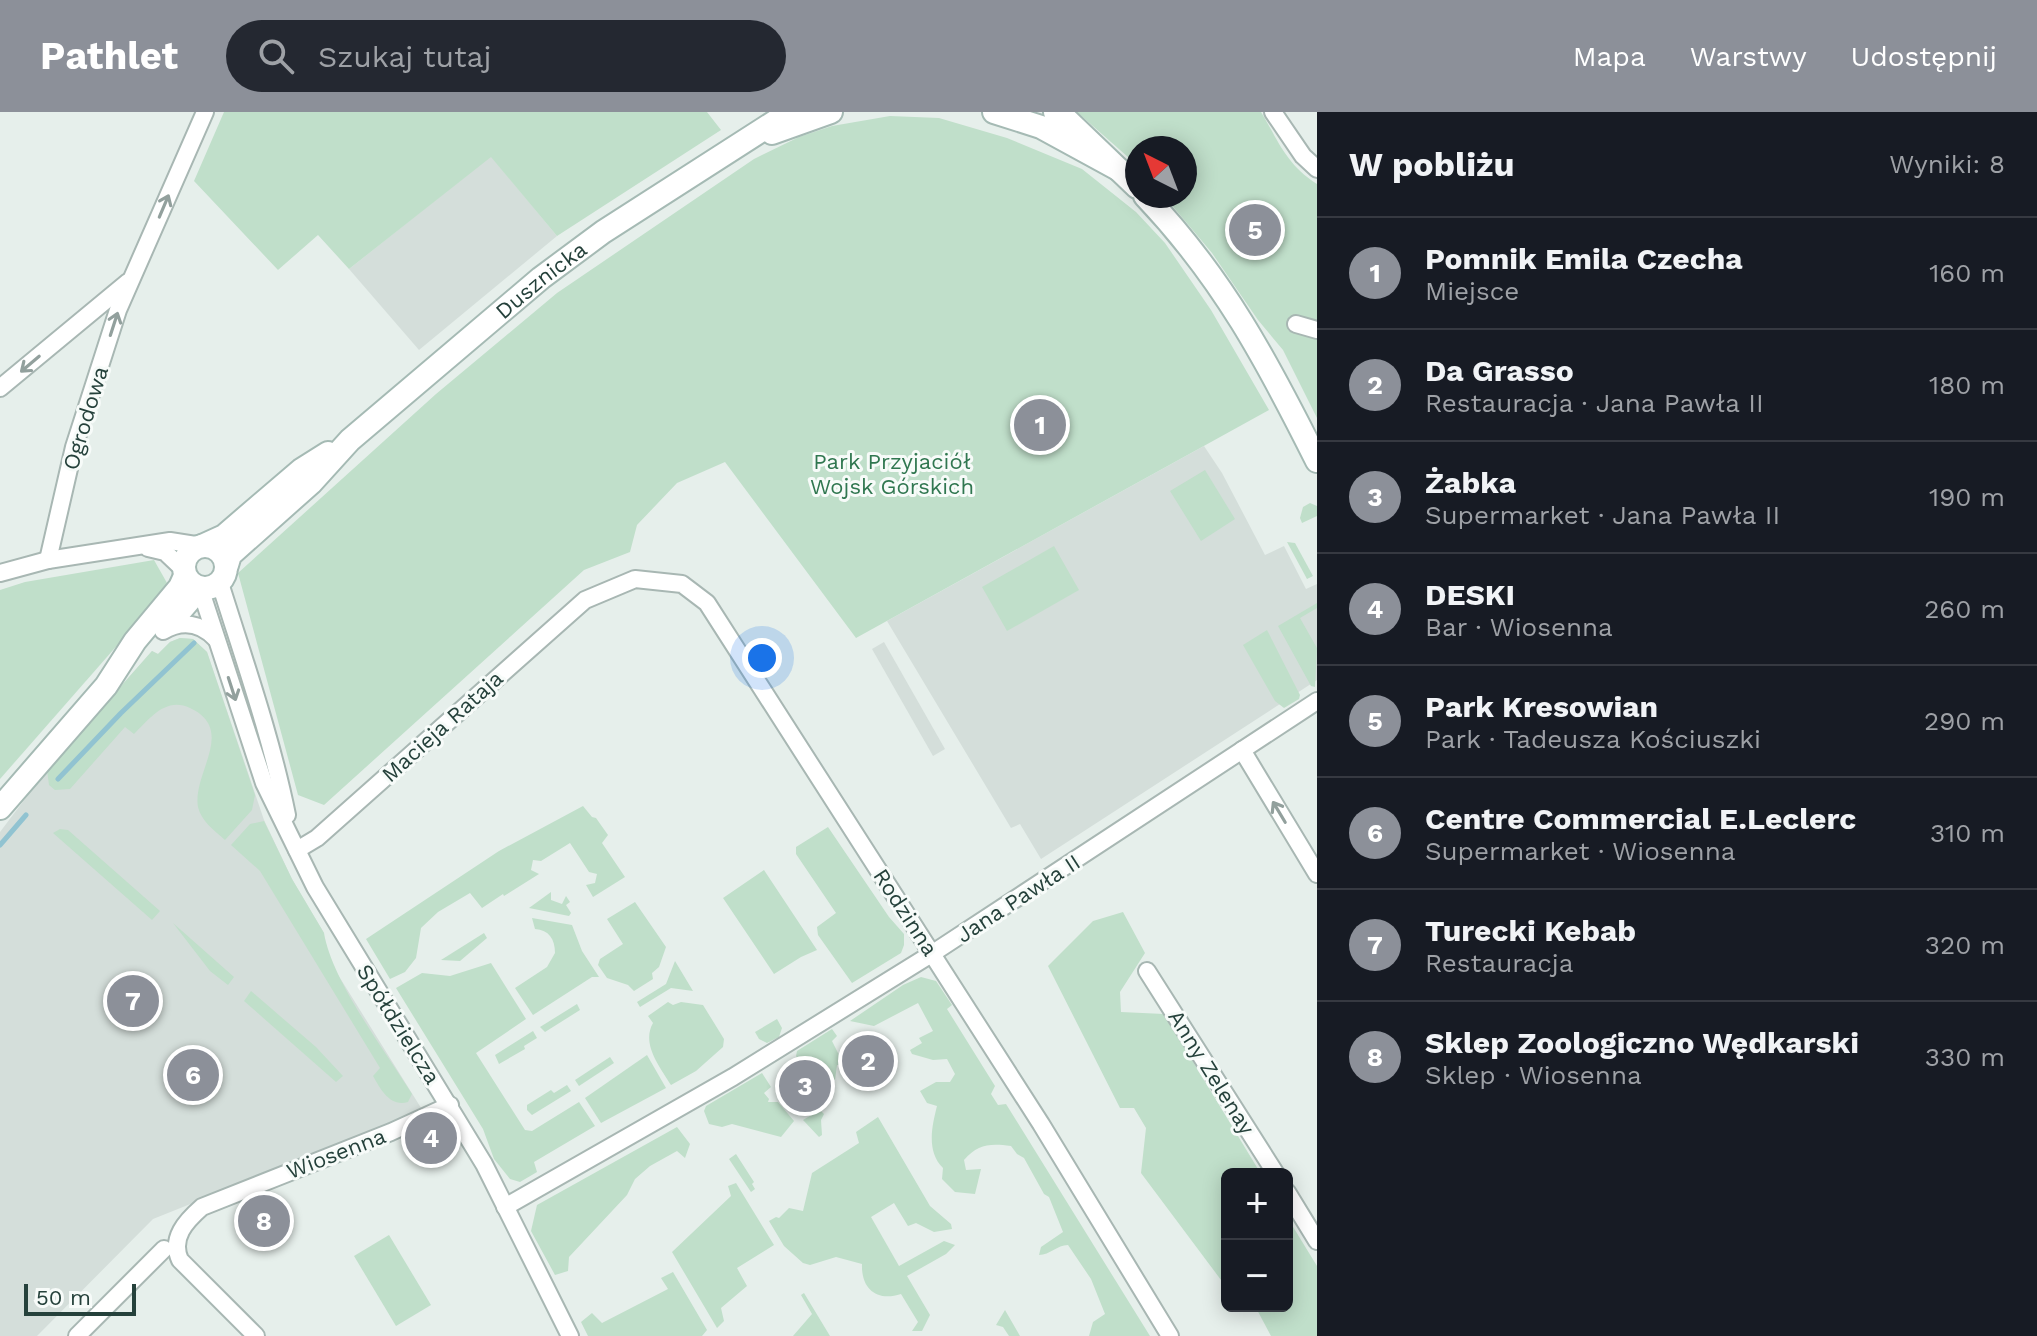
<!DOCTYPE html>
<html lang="pl">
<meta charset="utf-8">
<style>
:root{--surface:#171b24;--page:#242831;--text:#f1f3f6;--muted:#9ea1a6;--line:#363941;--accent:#8c9099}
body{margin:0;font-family:"Work Sans",sans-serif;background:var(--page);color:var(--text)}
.controls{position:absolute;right:24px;bottom:24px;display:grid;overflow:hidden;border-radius:12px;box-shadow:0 4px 20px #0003}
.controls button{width:72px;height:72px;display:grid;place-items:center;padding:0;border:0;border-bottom:2px solid var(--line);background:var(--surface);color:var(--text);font:40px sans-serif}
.compass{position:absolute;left:1125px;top:24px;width:72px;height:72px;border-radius:50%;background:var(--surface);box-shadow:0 4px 20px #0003;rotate:318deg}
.scale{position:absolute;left:24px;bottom:20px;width:112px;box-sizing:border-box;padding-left:8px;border:4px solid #25413b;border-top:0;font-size:22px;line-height:28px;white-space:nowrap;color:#25413b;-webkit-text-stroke:6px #f7fbf9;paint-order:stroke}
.you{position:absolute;left:762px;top:546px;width:28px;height:28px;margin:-20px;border:6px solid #fff;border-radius:50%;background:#1a73e8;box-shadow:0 0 0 12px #1a73e833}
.badge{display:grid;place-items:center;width:52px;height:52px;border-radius:50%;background:var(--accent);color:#fff;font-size:26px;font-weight:700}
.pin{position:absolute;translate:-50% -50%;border:4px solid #fff;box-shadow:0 2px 8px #0006}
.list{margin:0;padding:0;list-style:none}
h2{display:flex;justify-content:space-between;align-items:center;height:104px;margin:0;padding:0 32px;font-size:34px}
h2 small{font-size:26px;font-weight:400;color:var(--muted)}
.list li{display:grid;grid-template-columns:52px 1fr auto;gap:24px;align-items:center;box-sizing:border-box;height:112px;padding:0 32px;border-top:2px solid var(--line)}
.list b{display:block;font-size:30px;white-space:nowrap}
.list p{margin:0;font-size:26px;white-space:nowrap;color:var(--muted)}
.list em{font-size:26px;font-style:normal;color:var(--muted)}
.icon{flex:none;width:44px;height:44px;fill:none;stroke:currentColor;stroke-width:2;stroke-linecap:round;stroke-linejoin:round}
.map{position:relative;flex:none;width:1317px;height:1224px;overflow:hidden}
header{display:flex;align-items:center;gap:48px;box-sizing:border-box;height:112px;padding:0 40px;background:var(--accent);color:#fff}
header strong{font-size:38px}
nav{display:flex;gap:44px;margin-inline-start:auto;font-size:28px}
.search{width:560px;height:72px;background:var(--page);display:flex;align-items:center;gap:20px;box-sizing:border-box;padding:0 28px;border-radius:44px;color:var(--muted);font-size:30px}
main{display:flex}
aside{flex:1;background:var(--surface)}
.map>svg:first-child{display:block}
.built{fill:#d4deda}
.green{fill:#c0dfca}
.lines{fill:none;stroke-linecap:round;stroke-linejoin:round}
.stream{stroke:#91c3d1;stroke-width:5}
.street-casing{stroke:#a8b7b3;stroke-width:20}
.secondary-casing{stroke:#a5bab4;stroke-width:26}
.street{stroke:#fff;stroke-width:16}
.secondary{stroke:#fff;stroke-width:22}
.oneway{stroke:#92a09d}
.labels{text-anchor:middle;stroke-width:6;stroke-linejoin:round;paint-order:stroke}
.street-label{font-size:22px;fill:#25413b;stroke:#f7fbf9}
.park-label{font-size:22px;fill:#307750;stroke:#f7fbf9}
</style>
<header>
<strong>Pathlet</strong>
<div class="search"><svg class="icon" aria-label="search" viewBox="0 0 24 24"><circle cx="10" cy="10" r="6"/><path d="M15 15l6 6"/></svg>Szukaj tutaj</div>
<nav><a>Mapa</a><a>Warstwy</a><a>Udostępnij</a></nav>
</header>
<main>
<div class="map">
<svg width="1317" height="1224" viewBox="0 0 1317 1224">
<rect width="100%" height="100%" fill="#e6efeb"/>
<g class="built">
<path d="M491 44 557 124 419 238 349 157Z"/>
<path d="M1204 334 1222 361 1265 443 1284 434 1306 477 1317 472V568L1041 747 1020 712 1011 716 887 509Z"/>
<path d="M180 526 193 527 207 540 264 708 292 767 324 821V831L335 858 423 999 153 1107 37 1224H0V720L47 658 152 539 158 542 170 530Z"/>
<path d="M884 530 945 637 933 644 872 537Z"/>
</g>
<g class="green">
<path d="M224 0H707L721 18 557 124 491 45 349 157 318 123 278 158 194 69Z"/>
<path d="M1077 0H1261C1279 30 1286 52 1317 72V306L1283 238 1258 208 1212 141 1164 84H1185V36H1137V53Z"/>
<path d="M890 4 939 6 1007 26 1082 57 1136 100 1165 131 1211 198 1269 298 856 526 725 350 677 371 637 413 630 440 584 458 324 693 298 683 238 461 436 282 557 181 754 47 799 25 832 14Z"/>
<path d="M1205 358 1235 407 1201 429 1170 379Z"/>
<path d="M1310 391 1317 394V404L1302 411 1300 406 1303 395Z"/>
<path d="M1287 430 1295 431 1313 464 1307 467Z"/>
<path d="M1054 434 1079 478 1007 519 982 475Z"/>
<path d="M154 448 167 471 135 513 0 667V478L25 470Z"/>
<path d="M1317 491V496L1300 506 1317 536 1315 575 1311 574 1278 514Z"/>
<path d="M1267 518 1300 583 1299 587 1284 596 1275 589 1243 533Z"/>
<path d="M180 526 193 527 207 540 255 683 252 698 225 728C215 719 201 709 198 695 192 661 237 618 190 596 166 584 149 607 134 622L125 615 70 677 55 678 49 673 47 658 152 539 158 542 170 530Z"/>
<path d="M583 694 592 705 596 706 608 723 602 731 625 765 593 785 586 773 595 771 597 762 589 760 570 731 541 749 533 748 531 758 539 762 504 784 503 782 482 796 470 781 438 800 421 816 416 846 405 860 390 867 366 827 499 739Z"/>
<path d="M264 709 292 767 324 821C332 869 384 937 412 982L408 990C390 995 381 978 373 964L380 956 260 759 231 733 250 712Z"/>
<path d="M828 715 889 805 904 822V833L901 841 852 871 818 823 817 815 836 801 796 742V735Z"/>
<path d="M60 717 68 718 160 799 152 808 53 721Z"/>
<path d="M764 758 817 838 801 845 774 862 723 786Z"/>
<path d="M551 780V788L562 792 566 784 570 790 566 793 571 801 569 804 529 796Z"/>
<path d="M635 790 666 835 659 855 652 861 653 867 634 879 628 873 607 866 598 853 600 847 623 832 607 807Z"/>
<path d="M1123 800 1145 841 1120 880 1121 900 1164 902 1261 1062H1227V1176L1141 1061 1146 1016 1134 996H1120L1048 854 1093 809Z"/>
<path d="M532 806 572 813 582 839 599 865H592L533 903 515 876 547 855 555 841C555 827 549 818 535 817Z"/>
<path d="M173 811 234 865 228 873 210 859Z"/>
<path d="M484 821 487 826 460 849 441 848Z"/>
<path d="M675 849 693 879 671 876 640 895 637 890 666 872Z"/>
<path d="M491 851 526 907 476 941 525 1018 532 1019 579 990 595 1014 534 1050 537 1060 520 1070 510 1067 494 1047 483 1017 396 876 422 861 450 864Z"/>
<path d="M921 865 936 869 952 893 947 897 995 974 991 982 998 993 1006 992 1150 1224H1089L1093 1210 1105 1202 1091 1167 1068 1133C1057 1133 1050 1143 1039 1143L1041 1135 1063 1120 1049 1085 1044 1082 1024 1046 1017 1042 1011 1034C990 1031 978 1032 964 1048L966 1058 981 1057 975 1082 955 1080 942 1067 943 1056C926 1039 932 1014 937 994L927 991 920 979 936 970H950L955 962 947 947 933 948 912 942 910 938 922 931 919 926 933 919 918 891 874 914 850 909 903 873Z"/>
<path d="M251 879 316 935 343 964 336 970 244 889Z"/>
<path d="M668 890 673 893 681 890 703 893 724 927 723 935 696 959 671 973C660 955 641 932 653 911L648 904Z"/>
<path d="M577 892 580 898 545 920 540 915Z"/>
<path d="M777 907 782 916 779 925 767 931 759 927 755 920Z"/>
<path d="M832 917 837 924 832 929 844 953H837L835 968 816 964 809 968 796 944 797 939Z"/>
<path d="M533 919 537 926 524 934 525 937 499 952 495 943Z"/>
<path d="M647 943 666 976 601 1011 585 986Z"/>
<path d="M610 945 614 951 579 974 575 968Z"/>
<path d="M762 961 771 975 764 981 769 987 768 990H778L794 1009 781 1025 732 1012 722 1015 709 1012 704 999 706 994Z"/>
<path d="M567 973 571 979 532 1003 527 998V993L551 978 554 981Z"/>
<path d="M820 998 824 1002 821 1008 822 1023 819 1025 803 1008Z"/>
<path d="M878 1005 930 1094 951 1112 952 1117 934 1120 916 1111 908 1114 894 1091 871 1105 899 1154 944 1129 955 1133 946 1142 907 1164 930 1203 922 1219H912L918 1210 901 1182C877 1190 861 1177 862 1152L836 1145 810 1153 803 1151 784 1134 769 1109 776 1105 779 1106 789 1096 803 1099 812 1061 859 1031 856 1020Z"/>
<path d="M677 1015 690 1032 685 1046 677 1039 650 1054 635 1067 627 1083 569 1145 568 1159 555 1163 531 1119 537 1093Z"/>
<path d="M736 1042 754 1070 752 1072 755 1077 751 1080 729 1047Z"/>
<path d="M736 1071 774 1133 737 1156 747 1174 721 1196 724 1209 717 1216 672 1140 731 1084 728 1074Z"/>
<path d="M1287 1105 1317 1154V1224H1271L1255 1194H1287Z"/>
<path d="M389 1123 431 1193 396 1214 354 1144Z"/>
<path d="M673 1160 707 1218 702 1224H588L581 1210 592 1201 602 1211 668 1177 661 1166Z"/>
<path d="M804 1181 830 1224H793L812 1202 801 1183Z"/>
<path d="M1005 1198 1020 1224H1009L1003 1215 996 1213Z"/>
</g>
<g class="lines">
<g class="stream">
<path d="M58 667 121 601 194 531"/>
<path d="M0 733 26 703"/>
</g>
<g class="street-casing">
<g id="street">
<path d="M1273 0 1303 44 1317 57"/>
<path d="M1296 212 1317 218"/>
<path d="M0 276 128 170"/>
<path d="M148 436 165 440 184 458"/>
<path d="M48 448 74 335 118 198 205 0"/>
<path d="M0 461 48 448 170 429 202 434"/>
<path d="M220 471C244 548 271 624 287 703"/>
<path d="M200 476 264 671 315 775 484 1052 570 1224"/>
<path d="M163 519C182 508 201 511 216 527"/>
<path d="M1242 638 1317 762"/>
<path d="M297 738 317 726 585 488 635 467 682 472 707 491 1041 1012 1170 1224"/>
<path d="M1147 859 1276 1062"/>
<path d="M1287 1080 1317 1129"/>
<path d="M505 1095 733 965 933 841 1317 589"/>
<path d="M77 1224 164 1137"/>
<path d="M256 1224 180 1148C170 1126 186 1109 202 1095L391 1020 450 993"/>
</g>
</g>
<g class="secondary-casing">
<g id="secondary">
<path d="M994 0 1041 15 1118 57"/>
<path d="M1055 0 1065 6 1137 75"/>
<path d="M772 21 831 0"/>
<path d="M1145 84C1223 166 1267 249 1317 349"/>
<circle cx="205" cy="455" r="21"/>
<path d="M202 434 224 424 301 358 328 341"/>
<path id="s1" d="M227 453 230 443 311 371 350 328 541 166 603 120 790 0"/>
<path d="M175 505 200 476"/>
<path d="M0 696 106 574 135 529 180 475 185 464"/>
</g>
</g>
<use href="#street" class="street"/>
<use href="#secondary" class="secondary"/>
</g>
<defs><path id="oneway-shaft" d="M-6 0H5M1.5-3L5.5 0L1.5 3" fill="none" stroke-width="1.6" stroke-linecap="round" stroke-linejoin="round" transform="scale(2)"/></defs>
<g class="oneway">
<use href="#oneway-shaft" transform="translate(164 94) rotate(-67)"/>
<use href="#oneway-shaft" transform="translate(114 212) rotate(-72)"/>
<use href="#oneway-shaft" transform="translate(30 252) rotate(140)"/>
<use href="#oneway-shaft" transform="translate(232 577) rotate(72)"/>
<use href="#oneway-shaft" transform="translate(1279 700) rotate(-121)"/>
</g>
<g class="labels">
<g class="street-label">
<text dy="8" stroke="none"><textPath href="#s1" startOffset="426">Dusznicka</textPath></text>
<text transform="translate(85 306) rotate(-73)" y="8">Ogrodowa</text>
<text transform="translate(442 614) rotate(-42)" y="8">Macieja Rataja</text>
<text transform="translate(1018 786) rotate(-33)" y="8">Jana Pawła II</text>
<text transform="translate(906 800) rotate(57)" y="8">Rodzinna</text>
<text transform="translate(399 912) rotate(58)" y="8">Spółdzielcza</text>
<text transform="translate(1212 960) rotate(58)" y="8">Anny Zelenay</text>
<text transform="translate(336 1041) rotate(-21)" y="8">Wiosenna</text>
</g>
<g class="park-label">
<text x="892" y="357">Park Przyjaciół<tspan x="892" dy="25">Wojsk Górskich</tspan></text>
</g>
</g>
</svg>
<div class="controls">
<button>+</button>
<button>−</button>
</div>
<svg class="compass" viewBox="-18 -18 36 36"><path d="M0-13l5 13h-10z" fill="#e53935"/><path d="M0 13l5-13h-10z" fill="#9ea1a6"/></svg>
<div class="scale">50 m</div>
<div class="you"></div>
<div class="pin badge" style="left:1040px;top:313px">1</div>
<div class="pin badge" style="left:868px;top:949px">2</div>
<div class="pin badge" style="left:805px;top:974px">3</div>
<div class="pin badge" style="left:431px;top:1026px">4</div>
<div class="pin badge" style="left:1255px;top:118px">5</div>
<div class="pin badge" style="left:193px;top:963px">6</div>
<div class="pin badge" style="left:133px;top:889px">7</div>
<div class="pin badge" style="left:264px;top:1109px">8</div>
</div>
<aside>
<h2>W pobliżu<small>Wyniki: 8</small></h2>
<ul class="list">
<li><span class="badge">1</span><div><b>Pomnik Emila Czecha</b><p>Miejsce</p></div><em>160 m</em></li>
<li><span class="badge">2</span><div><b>Da Grasso</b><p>Restauracja · Jana Pawła II</p></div><em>180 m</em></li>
<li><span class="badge">3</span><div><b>Żabka</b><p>Supermarket · Jana Pawła II</p></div><em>190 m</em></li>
<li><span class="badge">4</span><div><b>DESKI</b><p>Bar · Wiosenna</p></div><em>260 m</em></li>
<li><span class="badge">5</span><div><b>Park Kresowian</b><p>Park · Tadeusza Kościuszki</p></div><em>290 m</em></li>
<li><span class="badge">6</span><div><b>Centre Commercial E.Leclerc</b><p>Supermarket · Wiosenna</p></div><em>310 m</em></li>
<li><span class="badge">7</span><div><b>Turecki Kebab</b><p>Restauracja</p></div><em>320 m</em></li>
<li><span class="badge">8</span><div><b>Sklep Zoologiczno Wędkarski</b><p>Sklep · Wiosenna</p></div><em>330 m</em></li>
</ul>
</aside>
</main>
